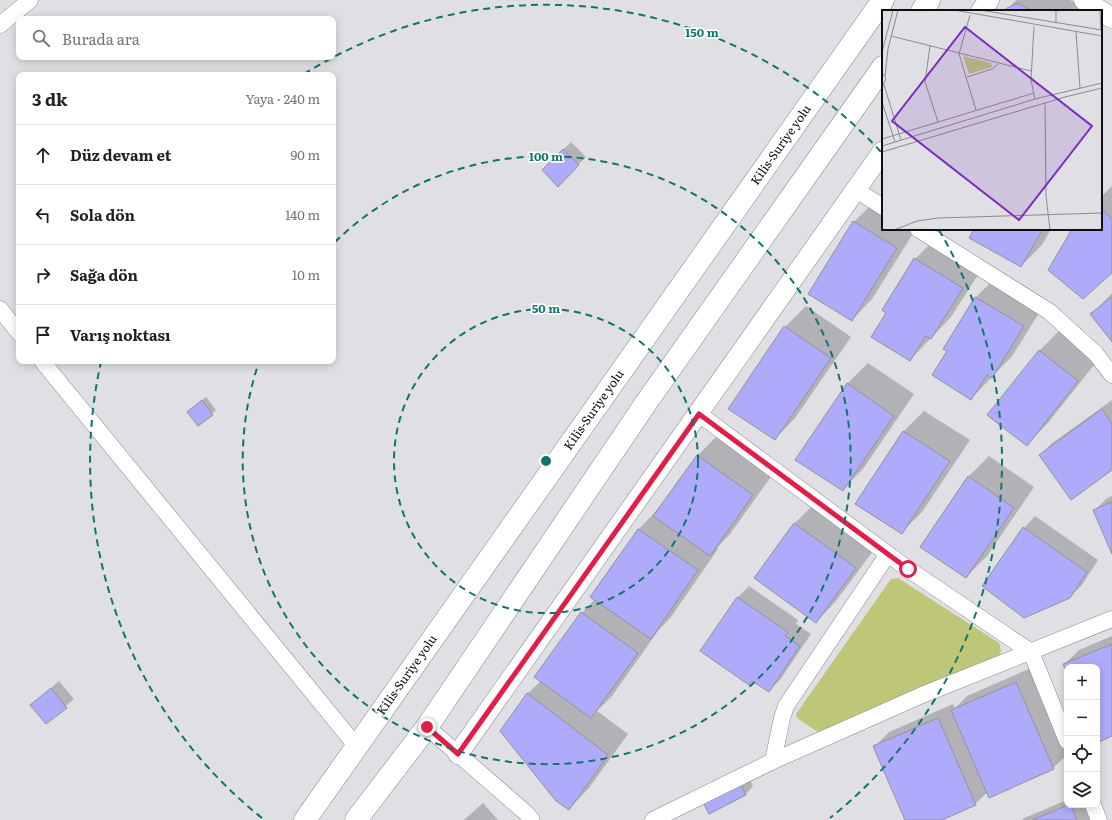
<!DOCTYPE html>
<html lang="tr">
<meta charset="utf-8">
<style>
:root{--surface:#fff;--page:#f2f2f2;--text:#202124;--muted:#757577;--line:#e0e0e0}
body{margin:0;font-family:Literata,serif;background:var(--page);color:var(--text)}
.controls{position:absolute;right:12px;bottom:12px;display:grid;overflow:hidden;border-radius:8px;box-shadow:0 2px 10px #0003}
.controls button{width:36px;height:36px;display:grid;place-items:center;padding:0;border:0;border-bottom:1px solid var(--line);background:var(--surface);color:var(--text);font:20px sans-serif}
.stop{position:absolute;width:12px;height:12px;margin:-9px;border:3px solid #e11d48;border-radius:50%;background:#fff}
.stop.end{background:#e11d48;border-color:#fff;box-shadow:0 1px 4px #0008}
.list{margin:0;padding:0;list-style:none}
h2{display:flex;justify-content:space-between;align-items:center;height:52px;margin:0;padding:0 16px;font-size:17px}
h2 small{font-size:13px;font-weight:400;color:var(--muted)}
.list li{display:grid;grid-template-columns:26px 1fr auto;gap:12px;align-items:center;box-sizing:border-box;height:60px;padding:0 16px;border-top:1px solid var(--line)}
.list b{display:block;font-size:15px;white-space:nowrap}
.list em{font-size:13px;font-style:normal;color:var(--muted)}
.icon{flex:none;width:22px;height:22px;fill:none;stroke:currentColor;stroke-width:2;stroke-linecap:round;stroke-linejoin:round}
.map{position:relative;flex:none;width:1112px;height:820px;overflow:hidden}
.search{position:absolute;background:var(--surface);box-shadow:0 2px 10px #0003;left:16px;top:16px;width:320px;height:44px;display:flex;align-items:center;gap:10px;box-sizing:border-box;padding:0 14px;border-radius:8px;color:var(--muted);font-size:15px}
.panel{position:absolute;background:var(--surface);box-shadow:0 2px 10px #0003;left:16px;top:72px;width:320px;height:292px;border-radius:8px}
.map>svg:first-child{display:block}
.green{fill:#bec678}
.shadow{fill:#0003}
.building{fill:#aeabfb;stroke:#929297}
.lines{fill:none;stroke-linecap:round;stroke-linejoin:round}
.minor-casing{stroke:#87888c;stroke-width:17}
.tertiary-casing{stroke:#87888c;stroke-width:21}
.trunk-casing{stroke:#87888c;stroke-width:23}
.minor{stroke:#fff;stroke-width:16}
.tertiary{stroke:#fff;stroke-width:20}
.trunk{stroke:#fff;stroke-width:22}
.route{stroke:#e11d48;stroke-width:5}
.ring{fill:none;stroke:#0f766e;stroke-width:2;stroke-dasharray:7 5}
.labels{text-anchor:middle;stroke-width:3.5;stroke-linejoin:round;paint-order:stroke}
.street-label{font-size:12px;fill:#0e0e10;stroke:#fff}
.inset-road{fill:none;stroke:#8b8b8f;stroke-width:1}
.view{fill:#7b2cbf;fill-opacity:0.15;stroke:#7b2cbf;stroke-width:2}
.inset-edge{fill:none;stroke:#0e0e10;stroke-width:2}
.centre{fill:#0f766e;stroke:#fff;stroke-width:2}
.ring-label{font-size:12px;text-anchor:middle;font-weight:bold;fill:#0f766e;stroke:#fff;stroke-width:3.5;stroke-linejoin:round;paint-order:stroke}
</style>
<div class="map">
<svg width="1112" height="820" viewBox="0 0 1112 820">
<rect width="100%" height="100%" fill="#dfdfe4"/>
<path class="green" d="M898 578 999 643 1001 651 998 658 818 732 797 718 796 714 891 579Z"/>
<g class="shadow">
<path d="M1016 0H1070L1083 7 1081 11H1006Z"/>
<path d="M571 142 586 157 558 185 543 170Z"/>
<path d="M1112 186V271L1073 229H1101V197Z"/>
<path d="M875 201 883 206V229H916L872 299 852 320 854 222Z"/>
<path d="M975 229H1051L1042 245 1021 266Z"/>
<path d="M936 238 983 267 951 317 910 360 887 313 883 310 915 259Z"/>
<path d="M997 276 1044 305 1012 356 971 399 948 351 944 348 976 297Z"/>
<path d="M1112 293V340L1092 314Z"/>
<path d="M806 306 851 337 795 418 775 439 785 327Z"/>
<path d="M1060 330 1098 360 1047 424 1027 445 989 415 1040 350Z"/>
<path d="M868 363 914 394 863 469 842 490 847 384Z"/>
<path d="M206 397 216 410 198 425 191 409Z"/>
<path d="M1112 400V469L1040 455 1051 444Z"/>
<path d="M924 411 970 440 922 512 901 533 856 504 904 431Z"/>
<path d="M718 435 773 474 730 534 717 548 718 549 671 617 658 631 612 696 597 711 628 734 589 788 569 809 527 694 541 681 582 613 595 599 592 597 639 529 659 508 697 456Z"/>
<path d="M989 456 1034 487 987 556 966 577 968 477Z"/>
<path d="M1112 496V552L1095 510 1106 499Z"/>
<path d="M815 503 876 547 836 601 816 622 755 577 795 523Z"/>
<path d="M1035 516 1098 560 1082 585 1070 597 1024 528Z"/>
<path d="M749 586 798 620 796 624 811 634 780 680 768 691 752 680 737 598Z"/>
<path d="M1112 636V735L1097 741V667H1067V671L1064 665 1079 650Z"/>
<path d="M1031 668 1067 751V755L1053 768 988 792 975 804 939 820H906L874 747 889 732 953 704 955 708 967 696Z"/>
<path d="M59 681 74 699 46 723 32 705Z"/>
<path d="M748 776 753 786 746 794 709 812Z"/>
<path d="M1067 800V805H1087L1093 820H1022L1024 818Z"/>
<path d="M483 803 498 820H464Z"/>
</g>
<g class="building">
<path d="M1018 3 1032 11H1005L1007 8Z"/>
<path d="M563 149 579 165 558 187 542 170Z"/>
<path d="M1101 209 1112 219V273L1083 299 1048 270 1072 229H1101Z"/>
<path d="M853 221 897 248 852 321 808 294Z"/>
<path d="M974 229H1043L1021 267 969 238Z"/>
<path d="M914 258 963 288 931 339 926 336 910 361 871 337 886 313 882 310Z"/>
<path d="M975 297 1024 326 992 378 987 375 971 400 932 375 947 351 943 349Z"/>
<path d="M1112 297V342L1090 314Z"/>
<path d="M784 326 831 358 775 440 728 409Z"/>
<path d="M1039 350 1078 381 1027 446 987 415Z"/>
<path d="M847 383 894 416 843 491 795 460Z"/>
<path d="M202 400 213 415 198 426 187 412Z"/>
<path d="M1102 409 1112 424V470L1071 500 1039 455Z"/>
<path d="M903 431 950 461 902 534 855 504Z"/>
<path d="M697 455 753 495 710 556 653 516Z"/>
<path d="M968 476 1014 508 966 578 920 547Z"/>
<path d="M1112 502V554L1093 510Z"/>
<path d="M794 523 856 568 816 623 754 578Z"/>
<path d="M1023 527 1087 572 1070 598 1024 618 982 586Z"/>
<path d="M638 529 698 570 651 639 590 597Z"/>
<path d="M737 597 788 632 785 636 800 646 769 692 752 681 749 685 700 651Z"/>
<path d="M581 612 638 653 591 718 534 677Z"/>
<path d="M1112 644V736L1097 743V667H1067V674L1063 664Z"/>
<path d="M1016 682 1054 769 989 798 951 710Z"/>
<path d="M51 688 67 708 46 724 30 705Z"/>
<path d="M527 693 608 755 569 810 556 801 500 731Z"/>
<path d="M938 718 976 805 942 820H905L873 746Z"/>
<path d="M740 783 746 795 709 814 703 802Z"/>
<path d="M1068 805H1071L1077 820H1032Z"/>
</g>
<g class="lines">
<g class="minor-casing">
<g id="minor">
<path d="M0 25 30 0"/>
<path d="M856 190 883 207"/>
<path d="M918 229 1050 312 1096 354 1112 375"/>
<path d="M0 309 19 333"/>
<path d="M42 361 357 747"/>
<path d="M699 414 908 569 1031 652 1067 741"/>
<path d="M427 727 526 813 532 820"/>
<path d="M773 761 782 718 786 706 888 554"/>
<path d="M1093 805 1099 820"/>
<path d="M653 820 773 761 922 695 1112 619"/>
</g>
</g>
<g class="tertiary-casing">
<g id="tertiary">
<path d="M1084 0 1112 18"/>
<path d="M981 11 989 0"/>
<path d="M458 754 883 151"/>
</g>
</g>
<g class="trunk-casing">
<g id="trunk">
<path d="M922 11 929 0"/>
<path d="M305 820 883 0"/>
<path d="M356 820 427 727 648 400 883 67"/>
</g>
</g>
<use href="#minor" class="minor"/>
<use href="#tertiary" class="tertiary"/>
<use href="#trunk" class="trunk"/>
</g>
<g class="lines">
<path class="route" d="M427 727 458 754 699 414 908 569"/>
</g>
<g class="ring">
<circle cx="546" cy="461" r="152"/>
<path d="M335 242A304 304 0 1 1 259 362"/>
<path d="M262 818A456 456 0 0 1 101 362M304 74A456 456 0 0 1 882 153M939 230A456 456 0 0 1 830 818"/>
</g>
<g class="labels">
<g class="street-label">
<text transform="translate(781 145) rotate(-55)" y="4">Kilis-Suriye yolu</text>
<text transform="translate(594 410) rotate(-55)" y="4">Kilis-Suriye yolu</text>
<text transform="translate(407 675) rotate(-55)" y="4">Kilis-Suriye yolu</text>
</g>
</g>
<g transform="translate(882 10)">
<rect width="220" height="220" fill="#dfdfe4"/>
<path d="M81 46 109 53 110 57 87 64Z" fill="#bec678"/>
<path class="inset-road" d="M72 0 220 26M98 0 220 20M218 0 219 20M88 5 77 44 94 100M174 13V0M152 16 149 70 153 89M194 22 198 78M9 26 149 61M48 36 43 72 56 112M0 42 11 0M0 63 4 68 1 76M3 66 6 39 16 0M85 67 110 59 116 54M2 75 19 130M0 92 13 132M163 93 164 186 168 220M0 129 152 83M0 136 153 89 220 73M0 142 183 87 220 78M12 220 35 211 56 208 220 203"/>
<path class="view" d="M83 17 210 116 137 210 10 111Z"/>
<rect width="220" height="220" class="inset-edge"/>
</g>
<circle cx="546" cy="461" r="6" class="centre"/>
<g class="ring-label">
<text x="702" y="37">150 m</text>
<text x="546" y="161">100 m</text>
<text x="546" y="313">50 m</text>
</g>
</svg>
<div class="controls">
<button>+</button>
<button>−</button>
<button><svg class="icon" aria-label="locate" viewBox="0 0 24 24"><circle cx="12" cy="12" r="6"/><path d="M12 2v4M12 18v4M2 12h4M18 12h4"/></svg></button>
<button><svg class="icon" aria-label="layers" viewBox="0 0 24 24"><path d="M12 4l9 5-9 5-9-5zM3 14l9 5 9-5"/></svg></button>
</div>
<div class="stop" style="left:908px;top:569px"></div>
<div class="stop end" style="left:427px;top:727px"></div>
<div class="search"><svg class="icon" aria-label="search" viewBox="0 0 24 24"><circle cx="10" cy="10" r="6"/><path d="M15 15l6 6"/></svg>Burada ara</div>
<section class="panel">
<h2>3 dk<small>Yaya · 240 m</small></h2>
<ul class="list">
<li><svg class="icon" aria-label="ahead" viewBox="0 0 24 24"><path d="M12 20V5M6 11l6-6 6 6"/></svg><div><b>Düz devam et</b></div><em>90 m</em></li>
<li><svg class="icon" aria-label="left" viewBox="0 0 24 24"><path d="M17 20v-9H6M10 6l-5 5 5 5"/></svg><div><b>Sola dön</b></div><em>140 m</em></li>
<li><svg class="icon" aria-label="right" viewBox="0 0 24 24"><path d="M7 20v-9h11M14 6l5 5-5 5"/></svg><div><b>Sağa dön</b></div><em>10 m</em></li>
<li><svg class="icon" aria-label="arrive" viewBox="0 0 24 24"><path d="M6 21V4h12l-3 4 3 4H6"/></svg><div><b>Varış noktası</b></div></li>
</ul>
</section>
</div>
